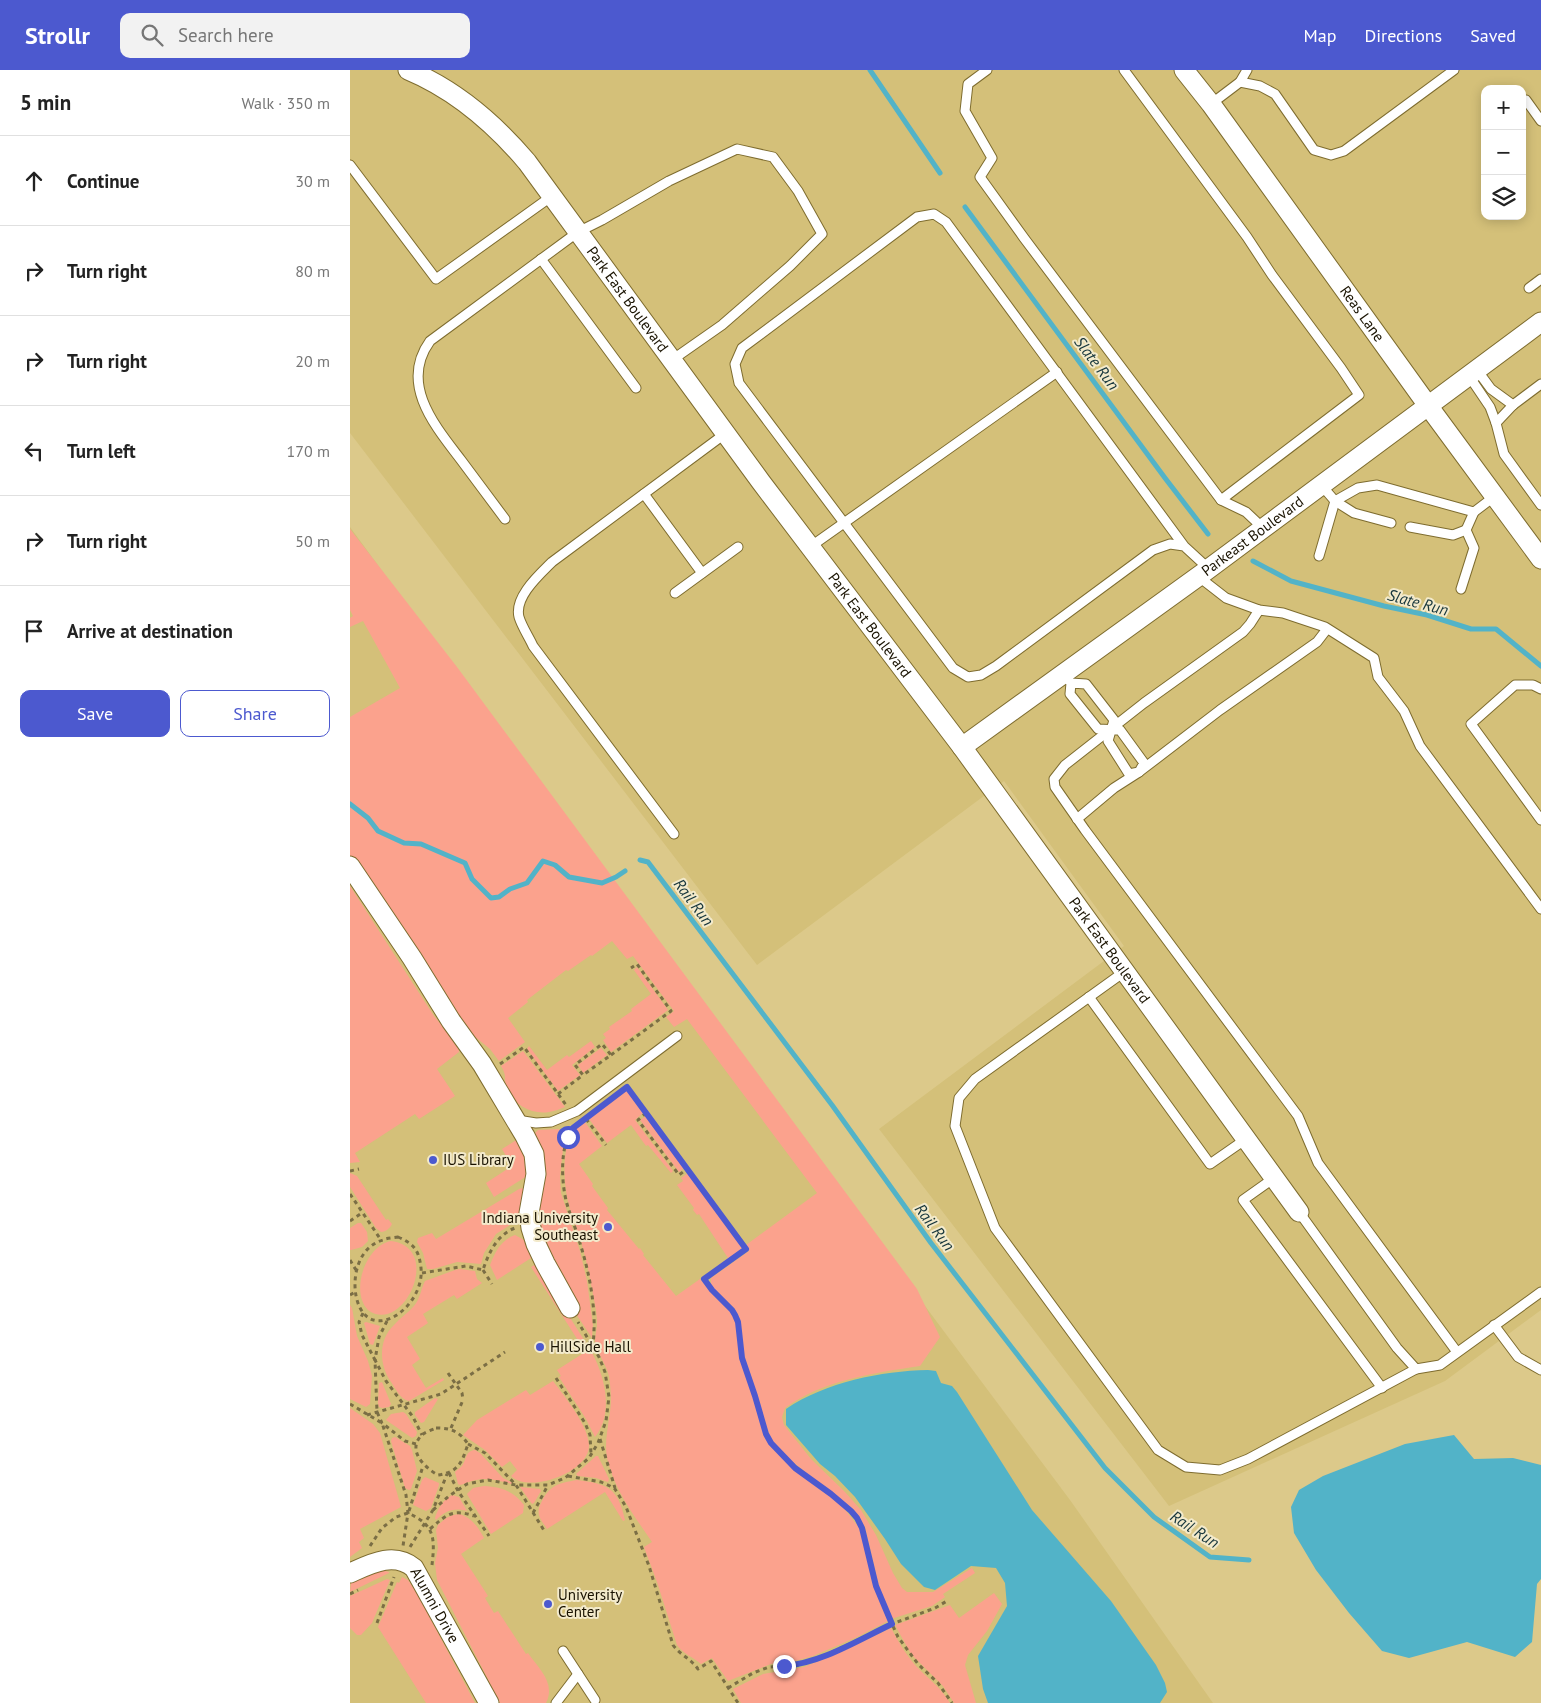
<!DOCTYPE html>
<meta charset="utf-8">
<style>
:root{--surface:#fff;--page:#f2f2f2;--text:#222;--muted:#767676;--line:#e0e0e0;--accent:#4c59cf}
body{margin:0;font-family:"PT Sans",sans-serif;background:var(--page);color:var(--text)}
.controls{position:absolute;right:15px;top:15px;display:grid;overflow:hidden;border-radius:10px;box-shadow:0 2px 12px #0003}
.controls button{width:45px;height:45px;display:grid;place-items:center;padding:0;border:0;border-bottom:1px solid var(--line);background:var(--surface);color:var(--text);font:25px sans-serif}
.stop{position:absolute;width:15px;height:15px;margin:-11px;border:4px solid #4c59cf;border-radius:50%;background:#fff}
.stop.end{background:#4c59cf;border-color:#fff;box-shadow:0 1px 5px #0008}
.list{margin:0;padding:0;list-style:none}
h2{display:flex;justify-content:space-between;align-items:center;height:65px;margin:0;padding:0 20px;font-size:21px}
h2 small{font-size:16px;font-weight:400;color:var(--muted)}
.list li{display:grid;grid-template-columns:32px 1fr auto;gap:15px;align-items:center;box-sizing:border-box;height:90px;padding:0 20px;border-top:1px solid var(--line)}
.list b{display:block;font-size:19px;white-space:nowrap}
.list em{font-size:16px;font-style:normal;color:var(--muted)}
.actions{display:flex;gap:10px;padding:15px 20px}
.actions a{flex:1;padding:11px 0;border:1px solid var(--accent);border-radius:10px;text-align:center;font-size:18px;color:var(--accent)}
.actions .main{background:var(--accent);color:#fff}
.icon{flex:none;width:28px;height:28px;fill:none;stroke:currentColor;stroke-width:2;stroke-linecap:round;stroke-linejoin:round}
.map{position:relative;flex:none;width:1191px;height:1633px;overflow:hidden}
header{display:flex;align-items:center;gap:30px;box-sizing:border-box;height:70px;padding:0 25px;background:var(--accent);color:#fff}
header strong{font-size:24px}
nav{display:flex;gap:28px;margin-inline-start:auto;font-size:18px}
.search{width:350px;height:45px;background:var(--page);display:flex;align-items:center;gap:12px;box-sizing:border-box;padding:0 18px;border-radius:10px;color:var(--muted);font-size:19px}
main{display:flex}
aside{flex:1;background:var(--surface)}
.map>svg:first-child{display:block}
.built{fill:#d4c079;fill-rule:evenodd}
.green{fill:#fba28d}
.water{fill:#52b3c8}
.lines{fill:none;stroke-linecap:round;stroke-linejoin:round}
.stream{stroke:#52b3c8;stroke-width:5}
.lane-casing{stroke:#7e6c2f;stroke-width:11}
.street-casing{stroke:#7e6c2f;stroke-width:21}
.path{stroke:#7b6e45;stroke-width:3;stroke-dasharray:4 4;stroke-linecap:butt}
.lane{stroke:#fff;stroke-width:9}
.street{stroke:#fff;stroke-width:19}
.path-bridge{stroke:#7b6e45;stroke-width:3;stroke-dasharray:4 4;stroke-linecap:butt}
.route{stroke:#4c59cf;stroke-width:6}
.poi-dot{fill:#4c59cf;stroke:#f3eacb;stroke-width:2}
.labels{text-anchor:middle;stroke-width:4;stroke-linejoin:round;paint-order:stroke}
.street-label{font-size:15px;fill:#191200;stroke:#f3eacb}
.poi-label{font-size:15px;fill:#191200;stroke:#f3eacb;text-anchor:start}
.water-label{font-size:16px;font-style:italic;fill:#17363c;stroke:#f3eacb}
</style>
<header>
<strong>Strollr</strong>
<div class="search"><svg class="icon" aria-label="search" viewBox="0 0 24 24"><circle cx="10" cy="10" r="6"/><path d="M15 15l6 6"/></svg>Search here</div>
<nav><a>Map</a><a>Directions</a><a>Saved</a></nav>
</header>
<main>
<aside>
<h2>5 min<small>Walk · 350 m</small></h2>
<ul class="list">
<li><svg class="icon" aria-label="ahead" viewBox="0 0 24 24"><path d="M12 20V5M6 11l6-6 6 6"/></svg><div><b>Continue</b></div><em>30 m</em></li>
<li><svg class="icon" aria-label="right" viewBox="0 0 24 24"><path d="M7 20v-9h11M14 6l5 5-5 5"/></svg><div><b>Turn right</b></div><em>80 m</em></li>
<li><svg class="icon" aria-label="right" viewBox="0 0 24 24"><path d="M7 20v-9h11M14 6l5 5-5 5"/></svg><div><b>Turn right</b></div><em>20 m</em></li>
<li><svg class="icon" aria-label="left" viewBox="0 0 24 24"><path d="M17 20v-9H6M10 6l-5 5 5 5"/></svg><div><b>Turn left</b></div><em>170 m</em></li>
<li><svg class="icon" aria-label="right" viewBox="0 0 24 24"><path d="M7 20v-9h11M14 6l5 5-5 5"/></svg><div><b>Turn right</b></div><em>50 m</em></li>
<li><svg class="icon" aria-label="arrive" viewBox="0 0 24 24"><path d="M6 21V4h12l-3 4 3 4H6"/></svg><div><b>Arrive at destination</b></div></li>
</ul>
<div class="actions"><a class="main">Save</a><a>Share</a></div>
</aside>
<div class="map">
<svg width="1191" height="1633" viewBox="0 0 1191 1633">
<rect width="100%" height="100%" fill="#dcc98a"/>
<g class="built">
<path d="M0 0H1191V1240L1095 1311 819 1436 529 1059 774 876 654 711 407 895 0 363ZM1135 19H1172V146H1135Z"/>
<path d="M0 457 312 884 720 1430 863 1633H0Z"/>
</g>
<g class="green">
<path d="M0 459 107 597 567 1219 590 1267 570 1296C524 1303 473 1310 435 1338L432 1347 434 1355 461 1389 495 1422 511 1440 526 1465 543 1503 552 1518 557 1522H583L622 1498 625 1503 593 1524 595 1527 582 1536 541 1549 530 1521 515 1457 500 1438 433 1384 421 1370 393 1282 387 1246 385 1239 361 1216V1208L399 1181 396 1175 467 1123 337 949 324 957 316 947 324 941 283 886 277 889 262 871 242 886 241 885 218 901 216 900 177 930 178 932 158 948 175 972 149 991 140 979 124 966 105 945 0 786V647L50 618 13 551 0 557V548L3 546 0 540Z"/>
<path d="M0 816 84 946 108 975 109 982 87 999 105 1026 69 1049 65 1044 5 1083 10 1092 0 1093Z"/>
<path d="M287 897 318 940 261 982 253 970 256 968 253 964 260 959 259 957 282 941 281 939 301 924 284 900Z"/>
<path d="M241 971 245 977 222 995 230 1005 208 1021 177 979 179 976 197 1000 217 985 219 987Z"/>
<path d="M251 978 257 985 233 1003 228 995Z"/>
<path d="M173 981 215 1037C210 1039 205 1041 199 1042 182 1045 163 1035 157 1019 153 1010 158 1007 151 996Z"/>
<path d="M276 1019 294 1042 285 1050 323 1101 321 1103 298 1075 296 1076 281 1055 257 1073 239 1049Z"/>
<path d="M296 1046 334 1098 329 1102 290 1050Z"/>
<path d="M235 1052 252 1076 229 1094 243 1114 242 1116 258 1138 257 1140 289 1179 290 1178 294 1184 293 1185 326 1226 350 1209C359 1221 372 1229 381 1240 389 1252 388 1283 393 1298L420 1376 446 1401 477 1423 493 1437 510 1459 527 1524 538 1551 505 1568 463 1586 445 1591 421 1594 378 1611 362 1588 351 1594C343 1587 332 1583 327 1575L307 1512 294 1477 302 1472C285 1447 266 1422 258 1392 254 1376 257 1364 259 1348 262 1334 261 1320 259 1306 257 1295 245 1280 245 1271 245 1265 247 1259 247 1253 247 1242 244 1230 242 1219 239 1204 236 1189 232 1175 228 1161 222 1149 219 1135 213 1115 209 1061 235 1052Z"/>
<path d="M209 1059 214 1070 210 1107 211 1123 230 1181 237 1211 243 1255 242 1268 222 1238 213 1208 198 1177C182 1166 184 1086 183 1065L188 1060Z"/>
<path d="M168 1069C174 1081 176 1093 177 1106L144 1127 136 1113 162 1096 152 1079Z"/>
<path d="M0 1103 7 1106 36 1150 38 1149 42 1154C40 1158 36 1162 31 1162L26 1158 0 1117Z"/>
<path d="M338 1103 394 1179 355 1207 354 1206 378 1188 349 1144 347 1145 343 1140 344 1138 327 1115 333 1111 331 1108Z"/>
<path d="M173 1118 175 1120 169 1147 166 1151 146 1164 134 1183 131 1194 107 1192 83 1199H77L73 1183 67 1172 68 1168 82 1163 86 1169 169 1119Z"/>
<path d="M8 1153H11L17 1162 18 1171 12 1177 1 1180H0V1158Z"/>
<path d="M165 1165 174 1170 181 1188 147 1210 140 1195C145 1182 151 1170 165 1165Z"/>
<path d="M41 1171C94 1178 53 1266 18 1240 0 1222 15 1176 41 1171Z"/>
<path d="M186 1194 236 1273 231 1275 181 1197Z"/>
<path d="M110 1199 125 1201 127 1209 132 1213 107 1229 104 1225 73 1244 78 1253 57 1267 70 1289 62 1295 76 1318 93 1308 94 1310 59 1331C50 1329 46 1319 41 1312 29 1295 28 1270 44 1255 50 1248 58 1243 64 1236 70 1229 71 1219 75 1211L105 1200Z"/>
<path d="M0 1235 2 1238 7 1266 18 1291 22 1306 20 1334 16 1337 0 1329Z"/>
<path d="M16 1252 30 1256 23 1275 20 1274 14 1253Z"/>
<path d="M240 1279C254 1303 265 1343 245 1367L236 1349 209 1307 211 1306 207 1300Z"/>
<path d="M203 1311C215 1327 238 1355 239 1375 240 1402 179 1424 161 1406L167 1400 160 1391 152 1397 135 1380 113 1365 127 1350 176 1320 180 1325Z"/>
<path d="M32 1312 41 1334 39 1337 32 1338 29 1337 28 1333 29 1313Z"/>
<path d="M85 1328 88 1329 74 1352 71 1353 65 1345V1342Z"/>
<path d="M0 1338 23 1354 30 1363 51 1437 10 1459 14 1468 9 1472 12 1478 0 1487Z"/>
<path d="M53 1342 56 1344 67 1362 66 1366 62 1368 36 1350 41 1344Z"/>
<path d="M45 1367 60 1376 62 1380 67 1401 61 1419 59 1420 55 1418 41 1371 42 1368Z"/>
<path d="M125 1380 130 1383 153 1408 163 1413 162 1414C150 1411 139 1407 126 1410 120 1411 115 1414 110 1415L108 1414 105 1402C107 1400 110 1398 112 1396 117 1389 115 1381 125 1380Z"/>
<path d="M246 1386H248L259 1409 258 1412 246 1408 228 1406 226 1404Z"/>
<path d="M75 1407 89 1413V1415L81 1438 76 1441 63 1435 72 1410Z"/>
<path d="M227 1410C257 1414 268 1417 275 1450L273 1451 255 1422 197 1459C195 1455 190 1450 189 1445 188 1441 189 1437 191 1433 199 1416 208 1413 227 1410Z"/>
<path d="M134 1416C152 1417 163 1421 174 1435L173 1443 141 1464 117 1424 123 1418Z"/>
<path d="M170 1417 190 1419 191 1421 184 1433 182 1434Z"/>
<path d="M102 1425 109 1427 117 1441C104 1437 95 1441 86 1450L85 1448C88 1438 93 1430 102 1425Z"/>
<path d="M110 1444C123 1449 128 1457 134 1468L111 1484 138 1526 135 1528 144 1543 148 1541 176 1584 178 1583C189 1599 206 1613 196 1633H150L87 1510 85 1493 88 1478 86 1460 88 1455 96 1448 103 1445Z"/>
<path d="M31 1500 39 1502V1503L0 1522 1 1512 9 1507Z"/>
<path d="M52 1507 58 1510 67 1523 125 1633H76L28 1557 47 1512 49 1513Z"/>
<path d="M37 1509 40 1510 22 1553 11 1565H7L0 1558V1526Z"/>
<path d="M644 1523 652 1534 637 1561 618 1585 615 1595 626 1633H604L593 1616 561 1584 545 1555 600 1535 609 1548Z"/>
<path d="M541 1558C548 1571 555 1583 565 1595 577 1608 591 1617 600 1633H391L383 1619 413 1604 454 1597 483 1585Z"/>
</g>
<g class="water">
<path d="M578 1300 586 1301 591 1313 602 1316 607 1322 682 1440 761 1531 806 1595 815 1613 817 1622 810 1633H638L633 1619 628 1586 657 1536 655 1513 646 1498 621 1496 585 1520 574 1517 551 1494 535 1469 505 1427 485 1406 470 1394 436 1355V1339C476 1312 531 1301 578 1300Z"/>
<path d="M1104 1365 1124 1389 1163 1388 1191 1395V1509L1187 1514 1182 1572 1165 1587 1117 1572 1059 1588 1032 1581 999 1543 966 1500 944 1463 941 1437 949 1420 973 1406 1055 1374Z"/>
</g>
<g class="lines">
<g class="stream">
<path d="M520 0 590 103"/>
<path d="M615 137 815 408 858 464"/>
<path d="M903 491 941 511 1034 536 1077 545 1121 559H1146L1191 596"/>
<path d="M0 734 18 748 28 761 54 773 71 774 115 793 122 809 141 828 149 827 160 819 177 813 193 791 205 795 219 807 252 813 266 807 275 801"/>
<path d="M290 790 298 792 482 1035 581 1173 755 1398 804 1447 860 1487 899 1490"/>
</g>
<g class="lane-casing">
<g id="lane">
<path d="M637 0 618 14 615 41 642 88 630 107 674 168 871 430 896 442 914 459"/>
<path d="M774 0 897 167 922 205 991 298 1009 325 871 430"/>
<path d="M890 12 910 16 925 24 964 80 981 85 994 81 1104 0"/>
<path d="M1176 30 1191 51"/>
<path d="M861 34 890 12 897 0"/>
<path d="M0 95 86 209 202 126"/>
<path d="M191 189 286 318"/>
<path d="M1179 218 1191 209"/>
<path d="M1127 300 1141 319 1163 335"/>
<path d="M1119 306 1140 337 1146 353"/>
<path d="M1191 314 1163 335 1146 353 1154 384 1191 435"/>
<path d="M972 416 985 431 1004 443 1041 453"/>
<path d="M294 424 352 503"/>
<path d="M155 449C140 429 126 410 111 390 85 356 49 314 80 271L228 162 252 150 319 111 387 79 423 87 448 121 472 164 440 196 372 255 322 290"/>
<path d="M1060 457 1103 465 1116 460"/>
<path d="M834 476 596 152 584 144 567 147 392 278 385 294 389 313 603 598 618 607 631 605 646 596 803 480 820 474 834 476 859 499"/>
<path d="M460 477 707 302"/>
<path d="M969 486 985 431 1008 418 1027 415 1124 442 1145 426"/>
<path d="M849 507 876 528 909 540 933 543 975 557 1024 588 1028 607 1054 641 1070 676 1191 839"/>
<path d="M1111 519 1124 478 1116 460 1124 442"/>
<path d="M325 523 388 477"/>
<path d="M909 540 900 554 893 562 794 633 715 695 704 709 705 717 735 760 948 1046 968 1093 1107 1282"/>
<path d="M714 604 721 613 720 624 748 659 770 660 794 693 789 702 779 704 758 671 764 650 736 614 721 613"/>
<path d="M1191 619 1183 615H1165L1121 654 1191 750"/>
<path d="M727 749 764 718 789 702 870 640 967 572 977 559"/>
<path d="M324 764 183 576C179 567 172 557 169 547 164 527 189 505 202 492L376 363"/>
<path d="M774 902 625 1009 609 1028 605 1056 645 1158 808 1380 836 1397 870 1400 898 1389 1066 1299"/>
<path d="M739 927 860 1094 896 1069"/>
<path d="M167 1050 186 1053 201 1052 227 1041 327 966"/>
<path d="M924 1108 893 1130 1032 1318"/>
<path d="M949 1142 1047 1278 1066 1299 1090 1295 1191 1222"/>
<path d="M1144 1255 1168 1287 1191 1300"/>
<path d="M213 1581 245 1630"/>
<path d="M206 1633 228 1604"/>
</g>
</g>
<g class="street-casing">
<g id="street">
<path id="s1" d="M58 0C106 20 144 53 177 92L411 412 612 677 949 1142"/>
<path id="s2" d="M834 0 861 34 1079 337 1191 489"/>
<path id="s3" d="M612 677 853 503 1191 252"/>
<path d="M0 796 62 888 101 951 132 994 175 1066 184 1084 186 1104 179 1143 181 1158 186 1174 195 1193 220 1238"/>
<path id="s4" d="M0 1503C20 1494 44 1481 64 1498L139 1633"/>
</g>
</g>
<g class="path">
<path d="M261 985 321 941 287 894 281 898"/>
<path d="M150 994 174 977 216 1035"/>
<path d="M276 1017 396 1179 354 1209 362 1220 382 1240 385 1245 388 1252 392 1288 405 1326 416 1364 421 1373 445 1398 481 1424 501 1441 507 1448 512 1458 526 1516 535 1539 548 1567 568 1594 588 1613 602 1633"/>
<path d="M208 1024 233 1005 225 995 252 974 261 985 233 1005"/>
<path d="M296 1043 288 1050 329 1105 337 1099"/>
<path d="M236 1049 256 1075"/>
<path d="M225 1056C209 1072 211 1113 217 1134 220 1145 225 1156 228 1167 235 1188 241 1212 243 1234 245 1249 244 1263 243 1277"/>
<path d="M0 1101 9 1099"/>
<path d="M0 1124 31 1170"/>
<path d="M0 1151 12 1143"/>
<path d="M48 1167C64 1174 69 1180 71 1198 75 1237 20 1276 7 1230 1 1208 8 1177 33 1170 37 1168 43 1168 48 1167Z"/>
<path d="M0 1190 6 1200"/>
<path d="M133 1200 142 1214"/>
<path d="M72 1203 116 1196 133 1200C139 1182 147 1165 165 1158"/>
<path d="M0 1225 5 1222"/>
<path d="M13 1243 9 1252 12 1265 25 1290 27 1342 32 1353 55 1371 66 1374"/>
<path d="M37 1251 29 1267 25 1290 36 1311 63 1347 72 1365"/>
<path d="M206 1308 235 1353 240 1365 241 1384"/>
<path d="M0 1334 32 1353 56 1425 58 1443 53 1476"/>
<path d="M17 1345 91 1324 155 1282"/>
<path d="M86 1358C101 1358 109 1361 118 1374 112 1392 109 1402 88 1405 75 1398 56 1380 72 1365 75 1362 82 1360 86 1358Z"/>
<path d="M101 1358 113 1330"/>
<path d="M250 1369 265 1418"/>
<path d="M118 1374 135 1383 166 1415 195 1462"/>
<path d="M99 1403 108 1421 139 1466"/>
<path d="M218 1406 251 1412 260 1416 265 1419 276 1437 299 1496 323 1575C330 1585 340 1588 348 1599L361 1591 388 1633"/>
<path d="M83 1440 99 1426 117 1414 138 1410 166 1415H198L215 1408 239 1388 248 1373 256 1351 259 1327 255 1302 249 1287 228 1252"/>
<path d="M59 1441 73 1396"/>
<path d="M183 1443 198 1415"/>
<path d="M80 1459C95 1446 102 1438 124 1446"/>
<path d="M20 1476 32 1458 46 1447 58 1443C85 1455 85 1468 82 1495"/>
<path d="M60 1477 83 1440 97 1404"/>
<path d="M0 1524 8 1520"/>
<path d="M27 1553 44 1507"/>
<path d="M378 1618 403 1603 419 1597 449 1595 476 1585 542 1554 585 1538 597 1531"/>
</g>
<use href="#lane" class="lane"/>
<use href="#street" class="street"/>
<path class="path-bridge" d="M98 1303 112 1323 113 1330"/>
</g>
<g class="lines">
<path class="route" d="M218 1067 223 1058 277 1017 396 1179 354 1209 362 1220 382 1240 385 1245 388 1252 392 1288 405 1326 416 1364 421 1373 445 1398 481 1424 501 1441 507 1448 512 1458 526 1516 542 1554C508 1570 472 1593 434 1596"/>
</g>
<g class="poi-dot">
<circle cx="83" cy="1090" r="5"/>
<circle cx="258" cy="1157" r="5"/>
<circle cx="190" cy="1277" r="5"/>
<circle cx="198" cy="1534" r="5"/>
</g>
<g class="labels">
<g class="street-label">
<text dy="5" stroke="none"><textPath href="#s1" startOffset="322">Park East Boulevard</textPath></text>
<text dy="5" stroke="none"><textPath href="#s2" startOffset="302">Reas Lane</textPath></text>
<text dy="5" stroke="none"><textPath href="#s3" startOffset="359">Parkeast Boulevard</textPath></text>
<text dy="5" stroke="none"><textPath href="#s1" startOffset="728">Park East Boulevard</textPath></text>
<text dy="5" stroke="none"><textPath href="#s1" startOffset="1132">Park East Boulevard</textPath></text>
<text dy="5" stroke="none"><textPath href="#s4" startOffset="111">Alumni Drive</textPath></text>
</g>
<g class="poi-label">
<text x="93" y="1095">IUS Library</text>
<text x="248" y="1153" text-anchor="end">Indiana University<tspan x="248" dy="17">Southeast</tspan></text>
<text x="200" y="1282">HillSide Hall</text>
<text x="208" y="1530">University<tspan x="208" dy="17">Center</tspan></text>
</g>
<g class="water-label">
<text transform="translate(747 293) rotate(53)" y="6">Slate Run</text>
<text transform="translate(1068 532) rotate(15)" y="6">Slate Run</text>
<text transform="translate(344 832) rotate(53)" y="6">Rail Run</text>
<text transform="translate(585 1157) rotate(53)" y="6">Rail Run</text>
<text transform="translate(845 1459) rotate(33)" y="6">Rail Run</text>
</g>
</g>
</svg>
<div class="controls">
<button>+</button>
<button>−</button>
<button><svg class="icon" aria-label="layers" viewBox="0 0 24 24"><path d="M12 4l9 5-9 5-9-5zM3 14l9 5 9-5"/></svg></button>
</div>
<div class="stop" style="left:218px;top:1067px"></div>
<div class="stop end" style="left:434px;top:1596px"></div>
</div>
</main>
